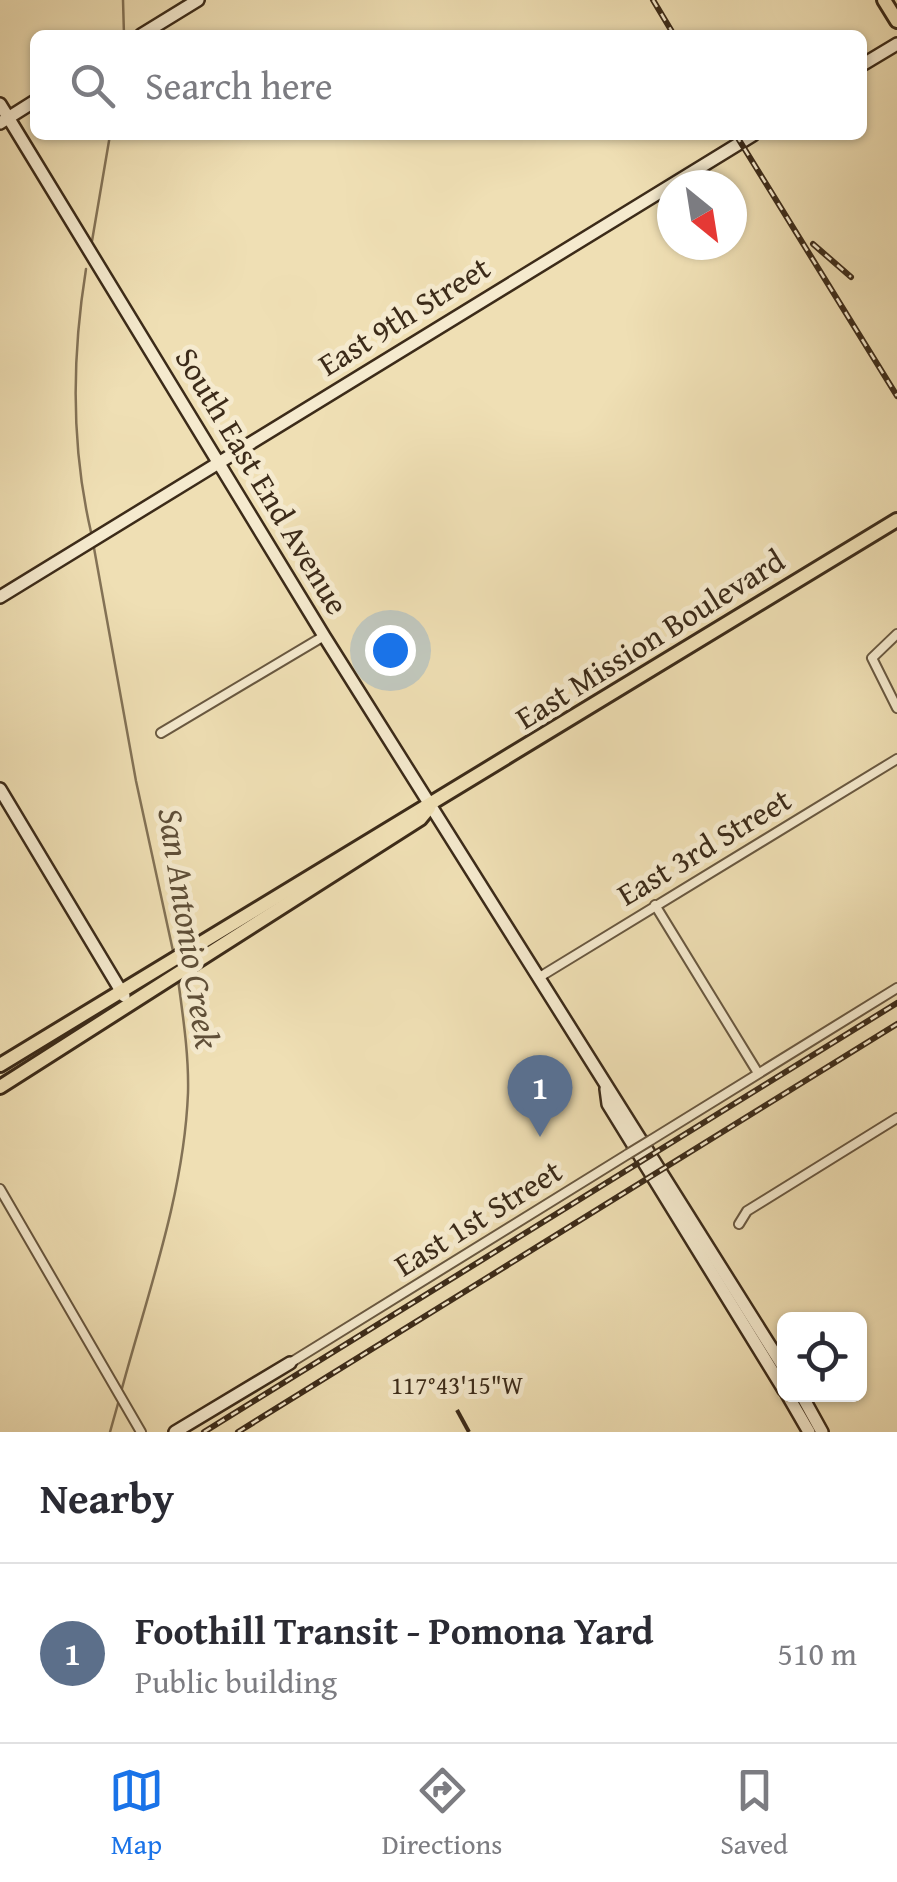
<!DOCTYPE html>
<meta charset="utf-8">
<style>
:root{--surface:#fff;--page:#f2f2f3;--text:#2b2b33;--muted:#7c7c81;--line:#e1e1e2;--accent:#1a73e8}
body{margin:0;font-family:"Gentium Book Plus",serif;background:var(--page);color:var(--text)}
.controls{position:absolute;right:30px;bottom:30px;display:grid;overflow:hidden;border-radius:15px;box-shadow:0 2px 8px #0004}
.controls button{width:90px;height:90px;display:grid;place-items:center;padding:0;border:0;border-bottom:2px solid var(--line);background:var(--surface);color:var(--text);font:50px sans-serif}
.compass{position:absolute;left:657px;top:170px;width:90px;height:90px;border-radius:50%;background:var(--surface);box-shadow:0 2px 8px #0004;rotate:150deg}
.you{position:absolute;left:390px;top:650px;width:35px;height:35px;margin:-25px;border:8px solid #fff;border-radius:50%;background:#1a73e8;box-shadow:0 0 0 15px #1a73e833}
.badge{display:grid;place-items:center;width:65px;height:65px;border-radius:50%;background:var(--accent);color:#fff;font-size:32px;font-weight:700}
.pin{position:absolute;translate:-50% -82px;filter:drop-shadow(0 2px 5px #0008)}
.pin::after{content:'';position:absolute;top:52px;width:35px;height:30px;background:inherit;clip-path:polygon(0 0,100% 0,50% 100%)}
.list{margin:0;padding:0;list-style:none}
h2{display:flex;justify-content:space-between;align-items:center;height:130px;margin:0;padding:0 40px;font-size:42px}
h2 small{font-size:32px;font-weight:400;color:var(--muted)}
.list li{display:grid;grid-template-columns:65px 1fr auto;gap:30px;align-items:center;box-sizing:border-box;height:180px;padding:0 40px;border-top:2px solid var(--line)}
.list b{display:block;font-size:38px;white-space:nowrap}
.list p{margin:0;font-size:32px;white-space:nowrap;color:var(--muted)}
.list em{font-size:32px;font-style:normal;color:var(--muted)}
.icon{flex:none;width:55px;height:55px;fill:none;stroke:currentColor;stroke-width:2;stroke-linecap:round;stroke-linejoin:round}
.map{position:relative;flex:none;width:897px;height:1432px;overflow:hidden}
.search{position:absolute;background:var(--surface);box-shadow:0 2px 8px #0004;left:30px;right:30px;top:30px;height:110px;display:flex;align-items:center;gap:25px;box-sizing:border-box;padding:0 35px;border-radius:15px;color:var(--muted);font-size:38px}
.sheet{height:310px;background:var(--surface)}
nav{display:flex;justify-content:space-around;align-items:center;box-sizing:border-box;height:140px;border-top:2px solid var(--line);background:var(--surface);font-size:28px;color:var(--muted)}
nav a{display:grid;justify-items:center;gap:5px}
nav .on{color:var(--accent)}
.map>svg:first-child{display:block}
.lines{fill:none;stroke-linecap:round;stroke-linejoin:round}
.stream{stroke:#837256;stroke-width:2.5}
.street-casing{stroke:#695840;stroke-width:12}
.secondary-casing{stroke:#3c2b19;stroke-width:16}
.primary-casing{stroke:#3c2b19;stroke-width:18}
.street{stroke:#f5eace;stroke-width:8}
.secondary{stroke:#f5eace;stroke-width:11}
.primary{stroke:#efdfb4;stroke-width:12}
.rail-casing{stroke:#3c2b19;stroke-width:6}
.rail{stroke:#f5eace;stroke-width:2.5;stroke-dasharray:8;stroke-linecap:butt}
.street-bridge-casing{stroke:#695840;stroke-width:12;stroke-linecap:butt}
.street-bridge{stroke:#f5eace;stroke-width:8}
.ticks{fill:none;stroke:#3c2b19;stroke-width:4}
.labels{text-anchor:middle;stroke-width:10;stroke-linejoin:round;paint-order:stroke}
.street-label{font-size:32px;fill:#3c2b19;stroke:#f5eace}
.water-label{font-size:35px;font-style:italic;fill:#5f4f38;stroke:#f5eace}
.ticks-label{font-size:25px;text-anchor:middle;fill:#3c2b19;stroke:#f5eace;stroke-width:10;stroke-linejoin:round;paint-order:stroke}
</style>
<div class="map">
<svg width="897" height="1432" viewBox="0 0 897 1432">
<rect width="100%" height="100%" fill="#efdfb4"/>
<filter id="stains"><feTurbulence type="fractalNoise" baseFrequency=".002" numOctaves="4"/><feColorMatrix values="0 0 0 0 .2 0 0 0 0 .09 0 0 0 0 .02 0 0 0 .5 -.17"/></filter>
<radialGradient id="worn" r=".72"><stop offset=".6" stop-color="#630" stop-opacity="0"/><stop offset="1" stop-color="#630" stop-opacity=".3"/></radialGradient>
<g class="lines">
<g class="stream">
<path d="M123 0 124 35"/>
<path d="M92 241 110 135"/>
<path d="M86 269C72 356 71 446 91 532"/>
<path d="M94 548 136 781 173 951"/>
<path d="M121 1392C147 1295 184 1195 188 1093 189 1055 183 1017 178 979"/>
<path d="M110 1432 119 1400"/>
</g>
<g class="street-casing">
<g id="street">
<path d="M897 634 872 658 897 708"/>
<path d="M161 733 324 636"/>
<path d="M655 905 758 1073"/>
<path d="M538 978 897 759"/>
<path d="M651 1140 897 988"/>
<path d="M0 1189 141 1432"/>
<path d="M739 1224 747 1211 897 1118"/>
<path d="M290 1363 628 1154"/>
</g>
</g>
<g class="secondary-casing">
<g id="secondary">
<path d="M141 35 198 0"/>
<path d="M862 65 897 44"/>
<path d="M0 104 324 636 784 1368"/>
<path d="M0 123 35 101"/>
<path d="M0 597 753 135"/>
<path d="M0 789 124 996"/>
<path d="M606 1089 608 1104 784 1390"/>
<path d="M787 1394 809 1432"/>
<path d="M801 1394 822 1432"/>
<path d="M175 1432 290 1363"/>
</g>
</g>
<g class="primary-casing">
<g id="primary">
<path d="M884 0 897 21"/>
<path d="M0 1065 897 520"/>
<path d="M0 1087 420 819 429 808"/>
</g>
</g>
<use href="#street" class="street"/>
<use href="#secondary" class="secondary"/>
<use href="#primary" class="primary"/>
<g class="rail-casing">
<g id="rail">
<path d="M653 0 674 35"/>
<path d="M736 135 897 396"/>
<path d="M813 244 851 277"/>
<path d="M204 1432 897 1003"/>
<path d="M238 1432 897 1024"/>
</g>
</g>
<use href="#rail" class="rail"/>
<g class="street-bridge-casing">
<path id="street-bridge" d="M628 1154 651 1140"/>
</g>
<use href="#street-bridge" class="street-bridge"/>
</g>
<path class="ticks" d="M457 1410 469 1432"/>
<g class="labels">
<g class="street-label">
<text transform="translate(404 316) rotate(-32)" y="11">East 9th Street</text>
<text transform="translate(262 481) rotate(59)" y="11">South East End Avenue</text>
<text transform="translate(650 639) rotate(-32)" y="11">East Mission Boulevard</text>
<text transform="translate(704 847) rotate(-31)" y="11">East 3rd Street</text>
<text transform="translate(478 1218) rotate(-32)" y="11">East 1st Street</text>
</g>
<g class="water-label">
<text transform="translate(189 928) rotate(81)" y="12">San Antonio Creek</text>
</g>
</g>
<g class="ticks-label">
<text x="457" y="1394">117°43'15"W</text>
</g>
<rect width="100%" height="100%" filter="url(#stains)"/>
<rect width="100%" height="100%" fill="url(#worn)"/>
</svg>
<div class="controls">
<button><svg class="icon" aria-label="locate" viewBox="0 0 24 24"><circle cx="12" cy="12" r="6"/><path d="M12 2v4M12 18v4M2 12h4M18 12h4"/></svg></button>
</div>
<svg class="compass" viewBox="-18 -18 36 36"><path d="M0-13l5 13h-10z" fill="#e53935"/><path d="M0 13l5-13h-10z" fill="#7c7c81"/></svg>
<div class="you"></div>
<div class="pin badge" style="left:540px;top:1137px;background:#5c6f8a">1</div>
<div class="search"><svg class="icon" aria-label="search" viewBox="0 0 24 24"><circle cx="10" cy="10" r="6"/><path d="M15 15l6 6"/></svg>Search here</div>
</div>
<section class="sheet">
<h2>Nearby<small></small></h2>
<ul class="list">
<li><span class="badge" style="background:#5c6f8a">1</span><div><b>Foothill Transit - Pomona Yard</b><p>Public building</p></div><em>510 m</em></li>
</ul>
</section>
<nav>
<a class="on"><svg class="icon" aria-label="map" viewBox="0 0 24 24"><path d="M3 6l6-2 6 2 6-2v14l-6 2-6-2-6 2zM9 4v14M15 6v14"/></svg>Map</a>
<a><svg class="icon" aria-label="directions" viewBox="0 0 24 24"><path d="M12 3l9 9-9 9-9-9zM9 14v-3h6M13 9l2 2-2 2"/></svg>Directions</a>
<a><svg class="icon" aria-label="saved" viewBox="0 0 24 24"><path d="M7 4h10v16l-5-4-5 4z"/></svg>Saved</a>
</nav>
